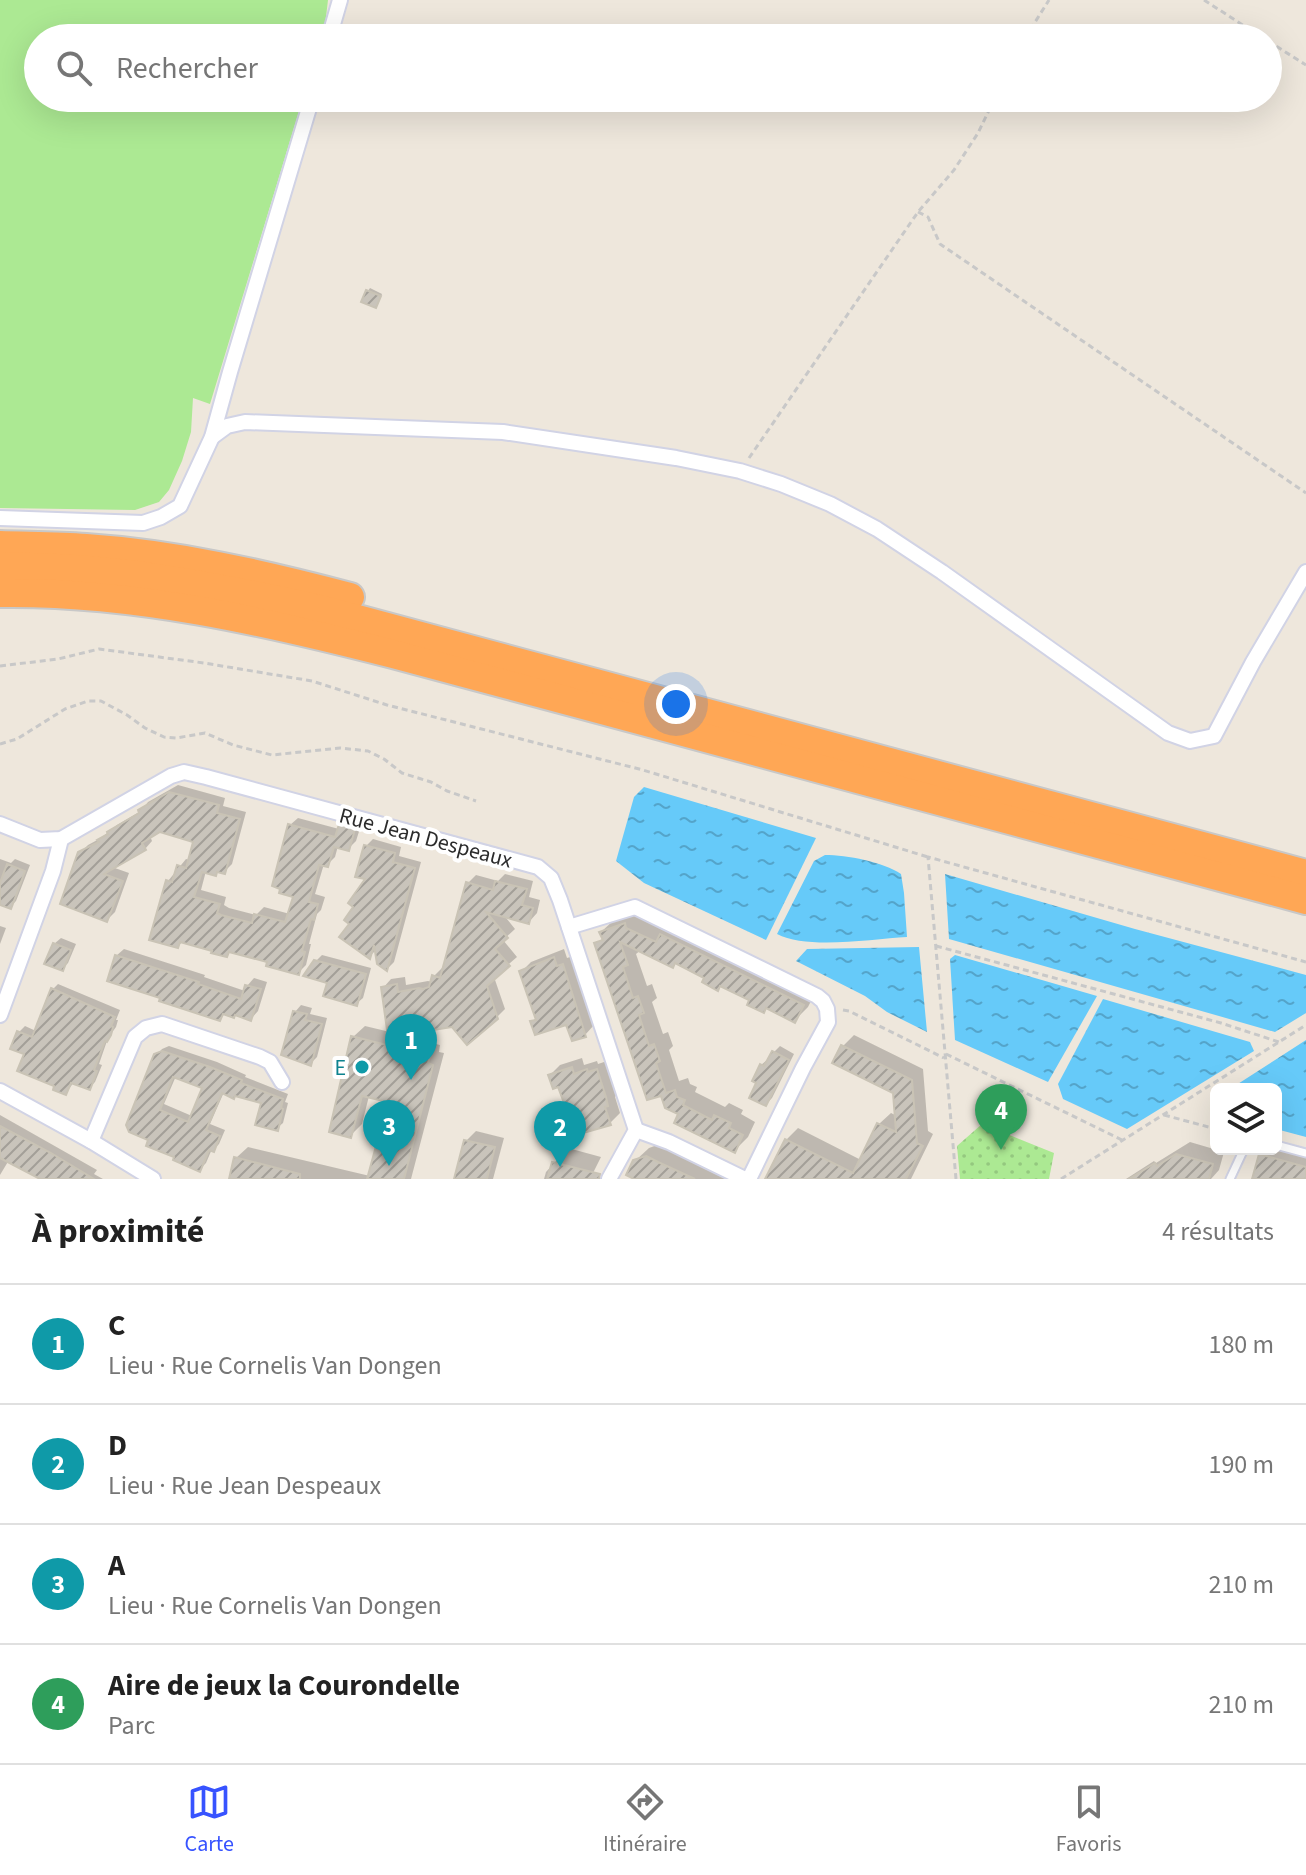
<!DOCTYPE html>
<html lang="fr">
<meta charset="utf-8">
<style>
:root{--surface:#fff;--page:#f2f2f2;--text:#222;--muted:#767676;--line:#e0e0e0;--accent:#3753ff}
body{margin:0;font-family:"Source Sans 3",sans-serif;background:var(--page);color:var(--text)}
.controls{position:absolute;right:24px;bottom:24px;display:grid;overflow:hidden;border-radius:12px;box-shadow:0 8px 32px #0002}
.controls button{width:72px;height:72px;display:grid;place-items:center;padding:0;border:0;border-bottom:2px solid var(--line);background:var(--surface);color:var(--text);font:40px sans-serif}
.you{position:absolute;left:676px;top:704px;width:28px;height:28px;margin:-20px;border:6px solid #fff;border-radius:50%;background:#1a73e8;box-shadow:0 0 0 12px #1a73e833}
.badge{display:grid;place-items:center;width:52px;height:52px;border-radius:50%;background:var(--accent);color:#fff;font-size:26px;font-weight:700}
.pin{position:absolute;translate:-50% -66px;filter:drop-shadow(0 2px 4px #0008)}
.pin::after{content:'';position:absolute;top:42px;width:28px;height:24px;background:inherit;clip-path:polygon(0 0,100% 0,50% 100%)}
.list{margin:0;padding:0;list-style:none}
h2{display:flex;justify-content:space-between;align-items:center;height:104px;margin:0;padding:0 32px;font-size:34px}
h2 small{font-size:26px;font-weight:400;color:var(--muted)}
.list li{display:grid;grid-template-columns:52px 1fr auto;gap:24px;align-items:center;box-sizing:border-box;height:120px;padding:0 32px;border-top:2px solid var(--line)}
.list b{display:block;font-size:30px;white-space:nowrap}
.list p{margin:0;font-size:26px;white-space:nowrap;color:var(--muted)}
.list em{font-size:26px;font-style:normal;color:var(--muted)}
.icon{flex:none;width:44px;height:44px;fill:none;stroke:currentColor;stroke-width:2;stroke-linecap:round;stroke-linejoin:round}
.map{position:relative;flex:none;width:1306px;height:1179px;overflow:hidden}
.search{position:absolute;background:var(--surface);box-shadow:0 8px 32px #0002;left:24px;right:24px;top:24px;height:88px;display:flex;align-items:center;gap:20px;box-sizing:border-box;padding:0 28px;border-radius:44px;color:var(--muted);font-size:30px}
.sheet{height:584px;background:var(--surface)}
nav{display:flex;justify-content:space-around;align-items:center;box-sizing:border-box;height:112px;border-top:2px solid var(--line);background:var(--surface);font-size:22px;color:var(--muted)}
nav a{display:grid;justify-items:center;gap:4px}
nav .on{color:var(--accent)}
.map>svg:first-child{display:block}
.grass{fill:#ace993}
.park{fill:url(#park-dots)}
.water{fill:url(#water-ripples)}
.shadow{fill:#0003;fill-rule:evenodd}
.building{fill:url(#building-hatch);stroke:#c9c3b5;stroke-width:2;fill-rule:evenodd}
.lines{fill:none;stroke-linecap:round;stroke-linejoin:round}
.lane-casing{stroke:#d1d3e5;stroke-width:11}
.street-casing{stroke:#d1d3e5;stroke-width:18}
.highway-casing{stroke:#c8c8c8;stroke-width:32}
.path{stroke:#c8c8c8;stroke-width:3;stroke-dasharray:6 4;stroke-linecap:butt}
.lane{stroke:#fff;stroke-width:7}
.street{stroke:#fff;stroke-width:14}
.highway{stroke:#ffa755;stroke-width:28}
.culture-dot{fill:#0f9aa8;stroke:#fff;stroke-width:3}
.labels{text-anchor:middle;stroke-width:8;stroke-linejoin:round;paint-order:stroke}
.street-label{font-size:22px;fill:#2b2b2b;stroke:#fff}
.culture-label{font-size:22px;fill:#0d838f;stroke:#fff;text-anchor:end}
</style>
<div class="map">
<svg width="1306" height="1179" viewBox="0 0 1306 1179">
<defs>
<pattern id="park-dots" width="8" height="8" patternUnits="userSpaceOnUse" patternTransform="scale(2)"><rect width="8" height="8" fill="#ace993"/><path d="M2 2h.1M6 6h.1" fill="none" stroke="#94c87f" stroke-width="1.8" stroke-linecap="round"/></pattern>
<pattern id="water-ripples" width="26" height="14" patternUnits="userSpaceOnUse" patternTransform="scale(2)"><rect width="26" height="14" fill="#66caf9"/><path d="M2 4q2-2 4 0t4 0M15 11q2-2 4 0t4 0" fill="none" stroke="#54a4ca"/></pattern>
<pattern id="building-hatch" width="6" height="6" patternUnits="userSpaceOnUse" patternTransform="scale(2)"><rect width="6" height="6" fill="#c9c4bb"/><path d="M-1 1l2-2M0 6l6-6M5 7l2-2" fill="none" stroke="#a39f98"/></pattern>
</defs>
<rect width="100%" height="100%" fill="#eee7dc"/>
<path class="grass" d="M0 0H328L325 25 321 38H38V98H303L210 404 193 398 191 432 182 461 169 490 159 502 135 510 0 508Z"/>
<path class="park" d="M982 1124 1054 1153 1049 1179H960L957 1146Z"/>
<g class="water">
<path d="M644 787 816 838 766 940 644 883 616 861 634 797Z"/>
<path d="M825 855C847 855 883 862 901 874L904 893 907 937C872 939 807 950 777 934L814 861Z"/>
<path d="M945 874 1135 929 1306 975V1013L1275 1032 949 939Z"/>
<path d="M919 947 927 1032 887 1012 865 996 796 961 807 949Z"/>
<path d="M955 955 1097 996 1048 1082 955 1040 950 959Z"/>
<path d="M1103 999 1250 1042 1254 1051 1127 1129 1063 1099 1058 1084Z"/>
<path d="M1306 1040V1137L1276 1129V1089H1230Z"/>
</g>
<g class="shadow">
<path d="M370 288 382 294 378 304 368 291Z"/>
<path d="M178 785 225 798 223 806 246 812 232 864 224 872 206 871 201 890 226 897 224 905 229 908 256 915 264 907 290 914 295 895 290 825 298 818 339 829 348 818 362 822 356 841 348 849 338 846 335 857 327 865 324 864 315 894 325 897 321 910 317 914 309 944H311L306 965 298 973 270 961 232 950 227 955 214 949 183 941 178 946 168 881 186 859 190 860 195 841 160 830 150 836 152 841 145 849 112 867 129 873 115 912 107 920 80 853 88 845 101 838 117 825 141 811 148 802Z"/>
<path d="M373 839 401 847 399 856 421 862 394 962 387 969 377 949 370 956 351 923 369 878 366 846Z"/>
<path d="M0 859 11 863 15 859 30 865 16 901 10 907 0 903Z"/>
<path d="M505 874 533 881 529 897 540 900 537 913 529 922 503 914 515 929 503 940 517 957 494 977 505 1009 497 1017 396 1034 440 1045 439 1052 444 1053 411 1179H234L236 1158 248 1147 370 1176 390 1101 369 1096 362 1124 350 1136 353 1037 365 1026 390 1032 383 988 391 979 405 977 406 985 428 981 432 982 434 976 442 968 444 969 468 883 476 875 498 881Z"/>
<path d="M638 911 816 991 808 1007 795 1020 676 962 641 950 636 954 647 986 652 984 657 998 652 1002 663 1034 668 1032 673 1046 669 1050 679 1081 688 1078 690 1084 697 1087 695 1092 725 1107 729 1103 743 1110 741 1114 755 1122 748 1137 734 1151 680 1114 666 1106 597 944 604 937 601 932 615 919Z"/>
<path d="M0 926 6 928 0 944Z"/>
<path d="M61 938 76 944 68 963 62 969 54 944Z"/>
<path d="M124 949 205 975 204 977 245 991 247 986 254 978 267 982 258 1011 251 1019 236 1013H225L220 1018 162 996 116 956Z"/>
<path d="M564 949 567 958 573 956 594 1025 585 1035 568 1022H532L537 1017 521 972 531 962Z"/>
<path d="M322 955 371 968 363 998 357 1003 329 981 316 961Z"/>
<path d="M58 984 120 1010 116 1020H118L116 1027 108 1038 99 1064 102 1065 95 1082 89 1088 74 1082 66 1093 27 1053 19 1032 25 1026 36 1031 52 990Z"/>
<path d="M301 1005 312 1008 310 1014 327 1018 317 1057 311 1063 295 1012Z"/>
<path d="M854 1035 923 1069 928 1131 933 1134 911 1179H777L786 1140 798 1128 861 1160 879 1124 891 1113 897 1116 895 1091 843 1046Z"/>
<path d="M169 1046 217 1062 246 1075 245 1077 288 1094 285 1102 288 1103 283 1123 277 1128 263 1102 224 1092 210 1124 225 1130 219 1144 213 1150 212 1149 206 1163 200 1169 177 1156 149 1144 156 1056 162 1049ZM176 1076 204 1086 192 1116 164 1104Z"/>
<path d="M780 1046 794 1054 772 1098 766 1104 761 1065 768 1059 770 1060 773 1053Z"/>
<path d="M582 1058 584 1065 597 1061 598 1064 607 1061 617 1094 615 1097 620 1113 610 1123 559 1084 550 1075 560 1065Z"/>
<path d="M0 1115 97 1170 94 1174 103 1179H44L9 1160 0 1175Z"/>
<path d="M476 1131 504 1138 493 1179H456L466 1141Z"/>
<path d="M1190 1142 1224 1152 1219 1170 1211 1179H1126L1154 1161 1156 1163Z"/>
<path d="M660 1144 735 1179H639L635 1161 649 1148Z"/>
<path d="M1276 1147 1306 1155V1179H1255L1261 1155 1267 1149H1276Z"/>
<path d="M568 1148 601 1157 590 1179H544L546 1172Z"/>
</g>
<g class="building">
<path d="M366 290 381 296 376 308 361 302Z"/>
<path d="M169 792 219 805 217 813 240 819 225 874 217 872 216 876 202 872 194 897 220 904 217 913 221 915 252 923 254 914 285 922 293 897 279 893 280 889 272 886 288 824 335 837 339 824 355 829 349 851 334 847 328 867 319 865 309 902 318 904 314 920 311 919 302 951 305 952 299 975 266 966 267 962 229 952 227 957 211 953 212 951 180 942 178 948 149 940 166 880 172 882 177 865 186 868 193 842 160 832 142 843 146 850 104 874 123 881 107 922 60 904 78 852 99 842 97 840 108 834 107 832 139 813 138 810Z"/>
<path d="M364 845 395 853 393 862 415 868 387 971 377 964 374 945 370 959 339 937 349 924 344 920 353 907 348 903 365 879 355 877Z"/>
<path d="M7 864 25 871 11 909 0 905V883Z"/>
<path d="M495 881 527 889 522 905 533 908 529 924 486 912 508 938 495 949 510 966 487 986 498 1019 467 1045 452 1027 388 1037 381 987 397 984 398 992 419 988 423 989 429 987 432 975 440 978 466 882 493 890Z"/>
<path d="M625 923 626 928 656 942 660 934 804 1005 795 1023 766 1008 764 1013 747 1005 749 1000 720 986 718 991 702 982 704 978 675 963 673 968 620 942 628 965 623 967 633 998 638 996 644 1013 639 1015 649 1046 654 1044 660 1061 656 1063 666 1093 675 1090 677 1097 685 1100 683 1105 712 1120 714 1115 731 1123 729 1128 743 1135 735 1153 674 1123 678 1114 665 1108 661 1096 647 1100 594 943 603 940 599 932Z"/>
<path d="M53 943 71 950 63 971 44 964Z"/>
<path d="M115 955 199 982 198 984 241 999 245 985 261 989 251 1021 235 1015 234 1018 223 1014 220 1021 159 1001 160 998 107 981Z"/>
<path d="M554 957 557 966 563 964 586 1037 572 1041 566 1025 535 1035 530 1021 536 1020 519 971Z"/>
<path d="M314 960 366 974 357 1006 323 996 327 983 303 976Z"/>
<path d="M51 988 115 1017 111 1026 113 1027 111 1035 107 1042 105 1041 94 1070 97 1071 90 1090 71 1083 66 1095 53 1090 54 1086 17 1071 24 1054 10 1049 17 1031 32 1037Z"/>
<path d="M293 1011 307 1014 305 1020 322 1024 311 1066 281 1055Z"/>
<path d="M351 1036 430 1056 428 1063 433 1065 404 1179H367L388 1102 362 1096 351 1138 329 1132Z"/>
<path d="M841 1045 912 1080 917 1143 923 1146 906 1179H765L785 1139 853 1173 877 1123 896 1132 893 1093 832 1063Z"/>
<path d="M162 1051 210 1067 242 1080 241 1083 283 1099 281 1108 283 1109 278 1131 255 1125 261 1103 235 1096 234 1099 222 1093 206 1130 220 1136 214 1152 209 1150 200 1172 173 1160 174 1157 146 1146 148 1140 129 1132 126 1125 154 1054ZM173 1077 202 1088 188 1122 160 1110Z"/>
<path d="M772 1051 789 1060 766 1106 749 1098 756 1083 752 1081 760 1064 764 1066Z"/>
<path d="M572 1067 574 1074 587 1069 588 1072 597 1069 606 1097 608 1106 605 1107 611 1125 576 1135 558 1087 553 1089 548 1075Z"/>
<path d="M0 1126 51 1153 94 1179H40L0 1158Z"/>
<path d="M464 1140 495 1147 487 1179H454Z"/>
<path d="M1176 1154 1213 1164 1209 1179H1129L1155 1163 1157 1166Z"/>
<path d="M1259 1154 1306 1167V1179H1252Z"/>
<path d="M646 1156 658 1162 695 1179H634L626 1175 633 1160Z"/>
<path d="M234 1157 300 1174V1179H229Z"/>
<path d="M552 1162 600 1174 599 1179H547Z"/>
</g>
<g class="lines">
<g class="lane-casing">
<g id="lane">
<path d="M1276 1145 1306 1153"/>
<path d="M1230 1179 1244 1149"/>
</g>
</g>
<g class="street-casing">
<g id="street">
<path d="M329 38 340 0"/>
<path d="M212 437 227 426 245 422 503 432 676 458 740 471 781 484 830 504 877 529 942 572 1168 733 1190 741 1214 736 1253 662 1306 572"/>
<path d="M0 518 143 523 161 517 180 506 212 437 230 372 312 98"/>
<path d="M0 824 40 840 61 839 171 776 184 772 206 777 538 867 551 878 560 900 636 1130 609 1179"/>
<path d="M569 927 635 907 817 996 823 1001 827 1009 828 1022 803 1068 749 1179"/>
<path d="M0 1015 53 871 61 839"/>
<path d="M0 1091 91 1141 153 1179"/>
<path d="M636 1130 669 1142 745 1179"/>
<path d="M91 1141 135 1037 146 1028 162 1024 260 1057 270 1062 282 1082"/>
</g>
</g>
<g class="highway-casing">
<g id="highway">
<path d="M0 545C28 546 57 546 86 548 175 554 263 574 350 597"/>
<path d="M0 567C109 565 217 586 324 610L1306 874"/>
<path d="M0 593C133 591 264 621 393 654 462 673 532 691 602 710 836 774 1071 837 1306 900"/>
</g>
</g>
<g class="path">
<path d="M1204 0 1263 38"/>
<path d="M1025 38 1049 0"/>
<path d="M1268 41 1306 65"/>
<path d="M918 212 928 217 940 244 1306 493"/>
<path d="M749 458 918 212 954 170 978 133 995 98"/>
<path d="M0 666 58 659 99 649 204 663 312 681 387 705 643 770 928 857"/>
<path d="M0 744 17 739 65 709 88 701H101L127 715 145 728 164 737 176 738 205 733 233 745 272 755 340 748 368 751 384 759 402 773 431 782 447 791 476 801"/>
<path d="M936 946 1221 1023 1279 1042"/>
<path d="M843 1010 849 1011 944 1058"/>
<path d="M946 1054 1122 1140"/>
<path d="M1164 1115 1216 1129"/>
<path d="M956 1179 928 857 1306 962"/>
<path d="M1061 1179 1306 1025"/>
</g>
<use href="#lane" class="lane"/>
<use href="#street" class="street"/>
<use href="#highway" class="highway"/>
</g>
<circle class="culture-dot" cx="362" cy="1067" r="8"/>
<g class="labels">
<g class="street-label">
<text transform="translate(426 837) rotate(15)" y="8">Rue Jean Despeaux</text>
</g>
<g class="culture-label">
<text x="346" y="1075">E</text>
</g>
</g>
</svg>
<div class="controls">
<button><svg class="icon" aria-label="layers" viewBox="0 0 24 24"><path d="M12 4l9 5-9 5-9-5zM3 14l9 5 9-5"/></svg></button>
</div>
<div class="you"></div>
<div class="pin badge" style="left:411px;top:1080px;background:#0f9aa8">1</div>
<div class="pin badge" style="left:560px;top:1167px;background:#0f9aa8">2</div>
<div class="pin badge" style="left:389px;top:1166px;background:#0f9aa8">3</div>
<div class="pin badge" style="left:1001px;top:1150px;background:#2e9e5b">4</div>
<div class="search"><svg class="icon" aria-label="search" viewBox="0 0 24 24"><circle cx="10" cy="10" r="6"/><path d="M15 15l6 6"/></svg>Rechercher</div>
</div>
<section class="sheet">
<h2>À proximité<small>4 résultats</small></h2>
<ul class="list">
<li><span class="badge" style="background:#0f9aa8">1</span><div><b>C</b><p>Lieu · Rue Cornelis Van Dongen</p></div><em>180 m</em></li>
<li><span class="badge" style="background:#0f9aa8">2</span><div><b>D</b><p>Lieu · Rue Jean Despeaux</p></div><em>190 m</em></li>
<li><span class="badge" style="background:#0f9aa8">3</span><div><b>A</b><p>Lieu · Rue Cornelis Van Dongen</p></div><em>210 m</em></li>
<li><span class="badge" style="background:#2e9e5b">4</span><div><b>Aire de jeux la Courondelle</b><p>Parc</p></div><em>210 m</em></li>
</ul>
</section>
<nav>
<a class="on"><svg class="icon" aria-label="map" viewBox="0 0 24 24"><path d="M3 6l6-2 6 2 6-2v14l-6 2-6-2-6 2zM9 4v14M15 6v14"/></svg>Carte</a>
<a><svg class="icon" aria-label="directions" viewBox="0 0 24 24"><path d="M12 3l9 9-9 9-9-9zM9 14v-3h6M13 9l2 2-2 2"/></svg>Itinéraire</a>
<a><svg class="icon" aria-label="saved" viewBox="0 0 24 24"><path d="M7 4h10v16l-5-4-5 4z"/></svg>Favoris</a>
</nav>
